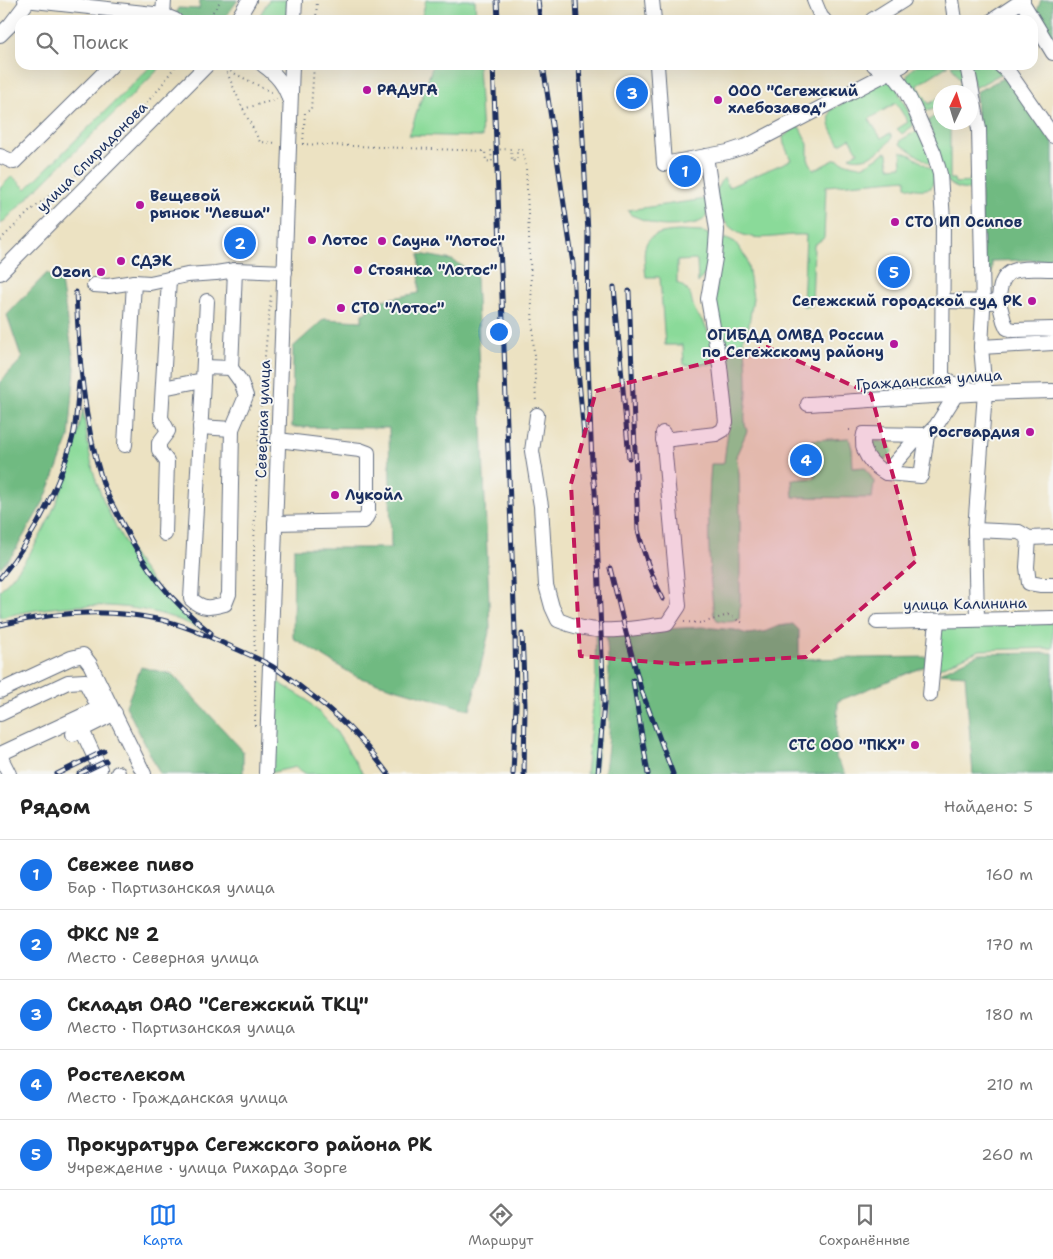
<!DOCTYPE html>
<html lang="ru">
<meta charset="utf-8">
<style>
:root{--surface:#fff;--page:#f6f6f6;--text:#222;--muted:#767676;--line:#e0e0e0;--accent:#1a73e8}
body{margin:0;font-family:"Shantell Sans",sans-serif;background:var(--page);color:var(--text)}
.compass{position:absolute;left:933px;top:85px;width:45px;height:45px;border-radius:50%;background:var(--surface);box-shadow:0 5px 20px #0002;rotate:4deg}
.you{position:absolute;left:498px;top:331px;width:18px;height:18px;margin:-12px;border:4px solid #fff;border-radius:50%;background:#1a73e8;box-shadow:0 0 0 8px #1a73e833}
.badge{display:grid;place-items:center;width:32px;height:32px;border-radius:50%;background:var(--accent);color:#fff;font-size:16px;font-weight:700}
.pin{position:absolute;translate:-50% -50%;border:2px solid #fff;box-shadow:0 1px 5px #0006}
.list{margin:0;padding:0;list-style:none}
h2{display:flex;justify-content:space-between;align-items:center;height:65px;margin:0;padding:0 20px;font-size:21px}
h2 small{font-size:16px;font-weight:400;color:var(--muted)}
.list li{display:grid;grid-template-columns:32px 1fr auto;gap:15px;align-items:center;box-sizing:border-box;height:70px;padding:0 20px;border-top:1px solid var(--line)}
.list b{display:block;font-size:19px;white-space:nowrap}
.list p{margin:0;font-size:16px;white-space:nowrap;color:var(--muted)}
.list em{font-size:16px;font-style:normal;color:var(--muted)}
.icon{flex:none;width:28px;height:28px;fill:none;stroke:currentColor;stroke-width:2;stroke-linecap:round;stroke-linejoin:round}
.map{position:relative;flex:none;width:1053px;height:774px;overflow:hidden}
.search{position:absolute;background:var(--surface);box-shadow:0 5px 20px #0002;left:15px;right:15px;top:15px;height:55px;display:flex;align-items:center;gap:12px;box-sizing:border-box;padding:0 18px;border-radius:15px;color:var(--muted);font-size:19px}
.sheet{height:415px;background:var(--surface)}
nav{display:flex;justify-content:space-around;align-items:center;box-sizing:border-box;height:70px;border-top:1px solid var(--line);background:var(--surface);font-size:14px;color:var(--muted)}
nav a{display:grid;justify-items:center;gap:2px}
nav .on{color:var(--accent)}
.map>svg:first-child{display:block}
.green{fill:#8ada99;stroke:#52847c}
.forest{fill:#6fba81;stroke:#457470}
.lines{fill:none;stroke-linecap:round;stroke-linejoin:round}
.minor-casing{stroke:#646e81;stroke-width:16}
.path{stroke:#646e81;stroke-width:2;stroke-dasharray:1 4;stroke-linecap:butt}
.minor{stroke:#fff;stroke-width:14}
.rail-casing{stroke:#1b2f5e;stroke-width:5}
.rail{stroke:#f6f6f2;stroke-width:3;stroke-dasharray:9;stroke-linecap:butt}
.marked{fill:#c2185b;fill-opacity:0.2;stroke:#c2185b;stroke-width:4;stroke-dasharray:10 6;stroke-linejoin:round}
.poi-dot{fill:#b5179e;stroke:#f6f6f2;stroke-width:2}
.labels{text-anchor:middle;stroke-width:4;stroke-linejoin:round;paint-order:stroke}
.poi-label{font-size:15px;font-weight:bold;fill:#1b2f5e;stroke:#f6f6f2;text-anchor:start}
.street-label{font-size:15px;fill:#1b2f5e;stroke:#f6f6f2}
</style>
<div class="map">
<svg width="1053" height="774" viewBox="0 0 1053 774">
<rect width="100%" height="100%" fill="#f6f6f2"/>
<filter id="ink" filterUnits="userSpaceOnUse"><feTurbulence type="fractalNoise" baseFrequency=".02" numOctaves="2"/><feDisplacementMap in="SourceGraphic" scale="10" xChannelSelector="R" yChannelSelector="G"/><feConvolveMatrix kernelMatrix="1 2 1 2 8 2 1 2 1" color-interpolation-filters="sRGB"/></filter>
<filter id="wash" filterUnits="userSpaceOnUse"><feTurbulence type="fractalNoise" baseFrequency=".0096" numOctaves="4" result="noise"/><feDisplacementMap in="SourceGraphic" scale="20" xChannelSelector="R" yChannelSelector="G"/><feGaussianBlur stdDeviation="1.12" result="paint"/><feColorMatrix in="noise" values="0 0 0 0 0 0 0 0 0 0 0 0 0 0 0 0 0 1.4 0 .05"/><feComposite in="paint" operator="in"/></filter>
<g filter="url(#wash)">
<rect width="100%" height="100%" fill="#ece2c2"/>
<g class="green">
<path d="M269 0H288L287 20H257Z"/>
<path d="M426 0H475L476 20H421Z"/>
<path d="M152 65H163L0 225V188L12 176 26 189Z"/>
<path d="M433 65H478L482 137 409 135Z"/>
<path d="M918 65H949L917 85 929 104 940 97V105C934 109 928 113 920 109 912 93 896 76 918 65Z"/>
<path d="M951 65H965L967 91 965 92H949L962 83Z"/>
<path d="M969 65H996L1002 73 975 88Z"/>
<path d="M889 80 893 81 913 121V126L902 134 897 129 908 122 896 103 869 119 881 138 890 133 892 137C885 151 864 163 849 157L858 152 850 138 840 144C832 132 827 124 831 110L884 81Z"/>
<path d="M940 112V122L954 123 950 124V179H954L955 183 970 182V178H974L977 187C966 192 952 189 945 178L928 121Z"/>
<path d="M796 127 800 128 808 144V159L814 170 836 159C864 170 862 167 886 152L888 153 889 167 902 166 901 151 911 155 933 170 935 178 931 188C924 190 913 190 906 186V179L826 186 824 238 814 245 812 306H803L806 235C777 233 749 248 726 223 722 219 718 212 717 206 715 196 716 185 724 178L729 187 791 160 784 144 783 137Z"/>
<path d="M915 132H920L935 167 900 144 901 140Z"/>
<path d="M706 199C707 205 709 213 705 218 700 226 665 227 657 225 648 222 640 218 631 215L628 210Z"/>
<path d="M679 231 703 232 708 234 711 238 709 269 698 283 697 260 677 261V283C696 293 688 297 696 312 698 317 703 320 705 325 711 336 713 351 716 364L684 365 683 345H665L660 278 659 277H646C642 243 642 233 679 231Z"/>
<path d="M723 239H729L735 242 747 259 753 298 748 331 744 335 743 339C747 358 747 376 747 395 746 405 744 414 745 423 745 426 746 428 747 431L736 456 739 473 740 518V600L739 619C732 623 725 622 717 620L714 615C708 565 707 515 711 464H723L724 462 729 424 715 301 721 243Z"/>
<path d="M83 409C86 429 88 450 93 470 104 512 132 559 161 592 174 606 189 618 204 630 187 623 171 616 153 612 106 601 46 605 0 618V590C47 544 71 473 83 409Z"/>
<path d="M849 438 852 449 853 468 865 467 874 482 872 498 793 497 792 480 815 478 813 440Z"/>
<path d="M878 441 889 444 892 451 886 460H877L870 449 872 443Z"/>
<path d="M1053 623V648L980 650 937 669 942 626Z"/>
<path d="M595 626 598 627 601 704 600 734 595 774H586L596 675Z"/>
<path d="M273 679 306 699 334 728 363 774H306L296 767 269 773Z"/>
</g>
<g class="forest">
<path d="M200 0H238L223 20H192L176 14 178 8 199 9Z"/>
<path d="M1041 0H1053V41L1036 14Z"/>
<path d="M1007 76 1053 142V260H1025L992 261 991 298H985L976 92Z"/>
<path d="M420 254 452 260 476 274 490 628 470 710 357 677 293 638 294 548H391L389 428 292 427 293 347 324 319 362 321V314L367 312V305L372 302 419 293Z"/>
<path d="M47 273 61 282 75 368 69 438 44 501 13 554 0 568V382L22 359 7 315Z"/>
<path d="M793 624 799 630V659L929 657 926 666 838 701 836 758 846 774H604C613 727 610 679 606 632L702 627 735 630 747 634 764 632 779 626Z"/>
<path d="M1053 653V774H973L965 675 939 673 979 654Z"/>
<path d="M141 667 172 674 243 751V774H160L126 706Z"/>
</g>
</g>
<g filter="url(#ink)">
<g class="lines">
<g class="minor-casing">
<g id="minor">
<path d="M25 0 163 15 175 20"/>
<path d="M652 0 654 20"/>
<path d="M814 0 821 17 824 20"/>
<path d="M952 0 955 20"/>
<path d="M1021 0 1053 53"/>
<path d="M158 20 163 15 164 0"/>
<path d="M237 20 249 0"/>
<path d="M294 20 295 0"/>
<path d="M872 20 904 0"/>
<path d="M993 20 1023 0"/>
<path d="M0 35 10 25 29 0"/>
<path d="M263 65C276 74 285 84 289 99"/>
<path d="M657 65 664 164 728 152 749 145 903 65"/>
<path d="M874 65 878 68 891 71 904 88 914 108 934 153 940 174 943 221 942 377C956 387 968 389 985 392L975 530 977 619"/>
<path d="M967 65 979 129 983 309 981 347 985 392"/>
<path d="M1000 65 1010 74 1053 136"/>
<path d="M0 156 14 162 112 65"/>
<path d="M0 273 207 65"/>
<path d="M94 285 108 286 134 282 150 283 187 275 216 273 235 270 285 272"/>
<path d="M943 301 999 302 1004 321 1007 328 1014 330 1053 329"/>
<path d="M999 302C999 262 1022 269 1053 269"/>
<path d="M981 347 1053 343"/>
<path d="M204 367 231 368"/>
<path d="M203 380 191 599C203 610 210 608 225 604L229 594 232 429 246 396 241 382 231 368 235 270"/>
<path d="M163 388 203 380 207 301"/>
<path d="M808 404C890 399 971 392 1053 391"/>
<path d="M537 415 532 451 541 506 546 585 552 607 558 620C596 637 627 629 667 624L679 606 663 433"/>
<path d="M200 427 232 429"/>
<path d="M927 435 915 440 886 473 921 476 927 435 936 426 955 396"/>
<path d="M663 440 716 434 723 430 726 422 720 366 708 299 715 258 717 230 706 156"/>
<path d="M125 445 134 282"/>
<path d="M886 473C872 466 859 451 864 434L926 435"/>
<path d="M275 523 364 521 368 514V453L360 450 278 440"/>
<path d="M975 530 1019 532 1029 538"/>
<path d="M165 534 167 461 159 450V443L168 431 161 418 169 279"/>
<path d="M1053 537 1029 538 1027 567 1029 583 1041 585H1053"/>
<path d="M877 622 1053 618"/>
<path d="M0 691 71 658 83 655 90 664 144 774"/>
<path d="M930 695 937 621"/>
<path d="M0 714 68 682 85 681 99 708"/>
<path d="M82 730 100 769 89 774"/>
<path d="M73 734 105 718"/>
<path d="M0 754 99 708 105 718 115 713"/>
<path d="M0 756 9 774"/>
<path d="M118 773V774"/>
<path d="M266 774 292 65"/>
</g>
</g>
<g class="path">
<path d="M207 20 221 0"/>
<path d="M316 20 317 0"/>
<path d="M225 68 243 109 260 142 277 143"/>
<path d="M226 69 273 93"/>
<path d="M243 109 277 99"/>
<path d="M302 144 485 151 486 161 492 162 491 150 511 149 512 161 517 160V149H522L526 166 536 403"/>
<path d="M303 144 305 112 311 110 314 65"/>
<path d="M103 151 158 90 176 65"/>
<path d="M0 240 30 211 93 161"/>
<path d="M849 430H854"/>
<path d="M684 622 702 623 728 615 745 624"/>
<path d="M255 726C256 669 253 612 254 556 255 468 262 381 271 294"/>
</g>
<use href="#minor" class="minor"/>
<g class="rail-casing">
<g id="rail">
<path d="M497 0 498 20"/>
<path d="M538 0 540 20"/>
<path d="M576 0 577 20"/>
<path d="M493 65 515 631 516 705 513 774"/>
<path d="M543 65 573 264 577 358 584 436"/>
<path d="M579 65 588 233 587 337 592 464 595 491 604 703 598 774"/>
<path d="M614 287 629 458"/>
<path d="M629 291 638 530C644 555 651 576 663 599"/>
<path d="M76 292C79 355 83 420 102 480 106 494 114 508 121 521 146 570 168 599 211 633"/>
<path d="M610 568 626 633 641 689 673 774"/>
<path d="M0 578C33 538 58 490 72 440 77 422 77 401 79 383"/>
<path d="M0 625C52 612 109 608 162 620 183 625 204 634 223 643 238 650 253 656 268 664 280 670 291 680 302 688 339 715 361 737 388 774"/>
<path d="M522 634 525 705 524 774"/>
<path d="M633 680 648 774"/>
<path d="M57 774 104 751"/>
<path d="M79 774 106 761"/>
</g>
</g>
<use href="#rail" class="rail"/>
</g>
</g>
<path class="marked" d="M767 347 871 394 916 561 806 657 678 664 580 656 571 484 596 391Z"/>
<g class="poi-dot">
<circle cx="367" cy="90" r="5"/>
<circle cx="718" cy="100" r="5"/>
<circle cx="140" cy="205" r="5"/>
<circle cx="895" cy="222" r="5"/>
<circle cx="312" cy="240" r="5"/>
<circle cx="382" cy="241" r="5"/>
<circle cx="121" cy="261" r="5"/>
<circle cx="358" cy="270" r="5"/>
<circle cx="101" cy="272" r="5"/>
<circle cx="1032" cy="301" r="5"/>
<circle cx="341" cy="308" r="5"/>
<circle cx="894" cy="344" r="5"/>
<circle cx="1030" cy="432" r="5"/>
<circle cx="335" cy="495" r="5"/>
<circle cx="915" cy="745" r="5"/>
</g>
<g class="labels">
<g class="poi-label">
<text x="377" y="95">РАДУГА</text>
<text x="728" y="96">ООО "Сегежский<tspan x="728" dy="17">хлебозавод"</tspan></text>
<text x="150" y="201">Вещевой<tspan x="150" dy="17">рынок "Левша"</tspan></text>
<text x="905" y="227">СТО ИП Осипов</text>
<text x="322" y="245">Лотос</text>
<text x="392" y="246">Сауна "Лотос"</text>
<text x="131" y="266">СДЭК</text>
<text x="368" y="275">Стоянка "Лотос"</text>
<text x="91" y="277" text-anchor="end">Ozon</text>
<text x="1022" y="306" text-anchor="end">Сегежский городской суд РК</text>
<text x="351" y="313">СТО "Лотос"</text>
<text x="884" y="340" text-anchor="end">ОГИБДД ОМВД России<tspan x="884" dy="17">по Сегежскому району</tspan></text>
<text x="1020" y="437" text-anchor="end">Росгвардия</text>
<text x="345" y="500">Лукойл</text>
<text x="905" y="750" text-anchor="end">СТС ООО "ПКХ"</text>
</g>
<g class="street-label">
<text transform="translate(92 157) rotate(-45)" y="5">улица Спиридонова</text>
<text transform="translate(929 380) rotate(-4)" y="5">Гражданская улица</text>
<text transform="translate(263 419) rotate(-88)" y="5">Северная улица</text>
<text transform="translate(965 604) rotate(-1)" y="5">улица Калинина</text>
</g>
</g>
</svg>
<svg class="compass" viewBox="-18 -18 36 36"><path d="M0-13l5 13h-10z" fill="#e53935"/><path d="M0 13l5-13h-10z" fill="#767676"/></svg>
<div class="you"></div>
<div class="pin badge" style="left:685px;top:171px">1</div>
<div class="pin badge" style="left:240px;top:243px">2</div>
<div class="pin badge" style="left:632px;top:93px">3</div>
<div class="pin badge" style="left:806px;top:460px">4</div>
<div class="pin badge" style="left:894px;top:272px">5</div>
<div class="search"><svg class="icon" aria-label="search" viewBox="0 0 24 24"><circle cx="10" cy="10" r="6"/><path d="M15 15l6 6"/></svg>Поиск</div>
</div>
<section class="sheet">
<h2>Рядом<small>Найдено: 5</small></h2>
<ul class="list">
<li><span class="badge">1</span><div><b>Свежее пиво</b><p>Бар · Партизанская улица</p></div><em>160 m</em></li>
<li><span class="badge">2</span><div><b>ФКС № 2</b><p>Место · Северная улица</p></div><em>170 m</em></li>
<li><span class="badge">3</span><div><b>Склады ОАО &quot;Сегежский ТКЦ&quot;</b><p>Место · Партизанская улица</p></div><em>180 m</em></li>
<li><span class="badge">4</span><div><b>Ростелеком</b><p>Место · Гражданская улица</p></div><em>210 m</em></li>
<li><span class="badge">5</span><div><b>Прокуратура Сегежского района РК</b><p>Учреждение · улица Рихарда Зорге</p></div><em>260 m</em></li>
</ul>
</section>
<nav>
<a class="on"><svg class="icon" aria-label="map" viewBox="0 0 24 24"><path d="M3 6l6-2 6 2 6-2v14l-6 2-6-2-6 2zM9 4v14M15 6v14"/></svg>Карта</a>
<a><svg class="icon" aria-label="directions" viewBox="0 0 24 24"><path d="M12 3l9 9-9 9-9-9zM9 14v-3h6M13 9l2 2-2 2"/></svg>Маршрут</a>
<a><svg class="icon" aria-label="saved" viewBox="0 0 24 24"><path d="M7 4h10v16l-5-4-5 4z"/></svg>Сохранённые</a>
</nav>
